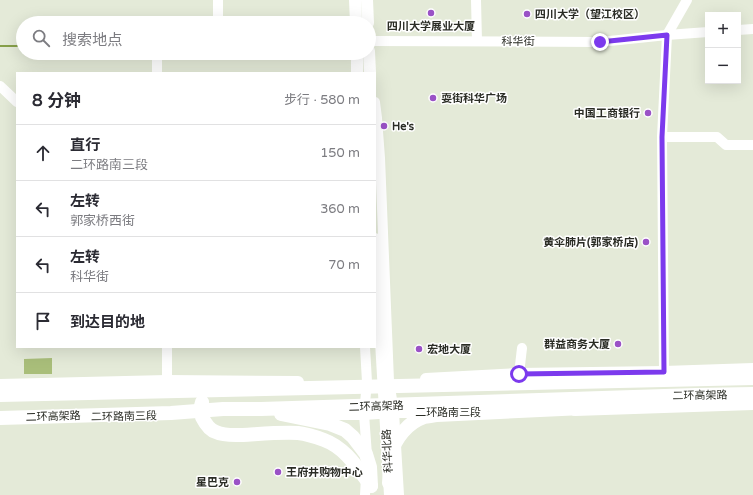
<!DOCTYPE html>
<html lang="zh">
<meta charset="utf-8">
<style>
:root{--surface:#fff;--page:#f7f7f7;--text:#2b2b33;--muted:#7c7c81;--line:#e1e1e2}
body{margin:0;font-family:"Varela Round","Noto Sans SC",sans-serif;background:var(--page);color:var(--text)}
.controls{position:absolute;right:12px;top:12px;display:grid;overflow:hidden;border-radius:0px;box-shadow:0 4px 16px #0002}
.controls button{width:36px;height:36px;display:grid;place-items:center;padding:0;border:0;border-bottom:1px solid var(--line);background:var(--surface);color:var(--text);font:20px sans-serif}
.stop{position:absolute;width:12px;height:12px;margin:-9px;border:3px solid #7c3aed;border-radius:50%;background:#fff}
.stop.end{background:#7c3aed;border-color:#fff;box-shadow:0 1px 4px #0008}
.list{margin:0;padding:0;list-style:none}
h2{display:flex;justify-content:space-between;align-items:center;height:52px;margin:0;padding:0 16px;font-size:17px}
h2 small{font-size:13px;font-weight:400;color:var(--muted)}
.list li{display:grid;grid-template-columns:26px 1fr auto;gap:12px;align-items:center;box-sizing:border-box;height:56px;padding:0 16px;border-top:1px solid var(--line)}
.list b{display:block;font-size:15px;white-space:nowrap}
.list p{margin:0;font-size:13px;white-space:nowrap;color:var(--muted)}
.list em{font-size:13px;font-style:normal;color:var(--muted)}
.icon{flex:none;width:22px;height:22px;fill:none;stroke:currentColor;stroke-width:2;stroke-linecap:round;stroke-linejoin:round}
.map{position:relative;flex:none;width:753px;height:495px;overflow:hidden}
.search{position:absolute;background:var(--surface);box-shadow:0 4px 16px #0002;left:16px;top:16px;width:360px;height:44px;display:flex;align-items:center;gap:10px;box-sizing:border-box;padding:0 14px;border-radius:22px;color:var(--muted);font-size:15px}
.panel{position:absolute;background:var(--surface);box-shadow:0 4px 16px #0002;left:16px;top:72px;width:360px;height:276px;border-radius:0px}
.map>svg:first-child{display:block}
.green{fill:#a9be7a}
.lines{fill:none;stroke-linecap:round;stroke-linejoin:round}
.stream{stroke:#87a04a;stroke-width:2}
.minor{stroke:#fff;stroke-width:10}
.major{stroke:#fff;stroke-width:12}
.highway{stroke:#fff;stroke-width:14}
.route{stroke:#7c3aed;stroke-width:5}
.poi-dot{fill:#9a52c6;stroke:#fff;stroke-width:1.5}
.labels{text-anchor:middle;stroke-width:3;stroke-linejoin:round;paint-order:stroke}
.poi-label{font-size:11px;font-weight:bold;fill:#2a2c25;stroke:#fff;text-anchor:start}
.street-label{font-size:11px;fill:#2a2c25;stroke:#fff}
</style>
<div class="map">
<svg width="753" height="495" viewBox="0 0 753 495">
<rect width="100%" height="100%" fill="#e4ead8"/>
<path class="green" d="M52 358V374H24V359Z"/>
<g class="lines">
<path class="stream" d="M0 46H23"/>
<g class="minor">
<path d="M218 0V23"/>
<path d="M476 0 477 41"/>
<path d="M738 30 753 29"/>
<path d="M369 41 600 42 667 35 708 32"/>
<path d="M157 73V53"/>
<path d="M0 86 17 102"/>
<path d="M375 102 377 118 380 158 389 381 394 412 399 495"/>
<path d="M662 137H717L726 145H753"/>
<path d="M167 347V381"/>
<path d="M365 347 367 382 364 414 367 455"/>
<path d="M664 372 662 137 667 35 687 0"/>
<path d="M519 374 522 348"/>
<path d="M365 495 366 477"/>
</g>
<g class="major">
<path d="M355 0 356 23"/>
<path d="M367 0 368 23"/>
<path d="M369 51 370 73"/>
<path d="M357 53V73"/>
<path d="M375 239 390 495"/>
<path d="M426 379 519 374 664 372 753 369"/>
<path d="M0 385 167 381 298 382"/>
<path d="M575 410 753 404"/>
<path d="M305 414H364L394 412H434"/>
</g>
<g class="highway">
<path d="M0 395 753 378"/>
<path d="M202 402C200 407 201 412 202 417 205 423 209 430 216 432 224 436 234 435 243 435 260 434 281 432 298 433 307 434 316 437 324 440 346 448 358 469 371 486"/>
<path d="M281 414 330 424 345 430 353 437 366 454 370 467 371 486"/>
<path d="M0 418 171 413 223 409H261L696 395 753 394"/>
<path d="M389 483C390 474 389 463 391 454 395 439 408 422 424 417 428 416 433 416 437 415L583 408"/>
</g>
</g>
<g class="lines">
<path class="route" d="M519 374 664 372 662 137 667 35 600 42"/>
</g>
<g class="poi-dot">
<circle cx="431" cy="13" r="4"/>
<circle cx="527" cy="14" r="4"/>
<circle cx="433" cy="98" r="4"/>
<circle cx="648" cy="113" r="4"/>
<circle cx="384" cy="126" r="4"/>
<circle cx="646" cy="242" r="4"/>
<circle cx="618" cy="344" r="4"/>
<circle cx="419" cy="349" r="4"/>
<circle cx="278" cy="472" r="4"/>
<circle cx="237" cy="482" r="4"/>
</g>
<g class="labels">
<g class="poi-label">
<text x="535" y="18">四川大学（望江校区）</text>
<text x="431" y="30" text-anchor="middle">四川大学展业大厦</text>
<text x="441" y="102">耍街科华广场</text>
<text x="640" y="117" text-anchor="end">中国工商银行</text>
<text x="392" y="130">He's</text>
<text x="638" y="246" text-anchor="end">黄伞肺片(郭家桥店)</text>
<text x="610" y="348" text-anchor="end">群益商务大厦</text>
<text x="427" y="353">宏地大厦</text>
<text x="286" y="476">王府井购物中心</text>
<text x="229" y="486" text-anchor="end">星巴克</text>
</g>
<g class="street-label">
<text x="518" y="45">科华街</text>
<text transform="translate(700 395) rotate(-1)" y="4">二环高架路</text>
<text transform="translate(376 406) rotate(-2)" y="4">二环高架路</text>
<text x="448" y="416">二环路南三段</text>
<text transform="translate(53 416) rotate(-2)" y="4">二环高架路</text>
<text transform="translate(124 416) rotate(-1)" y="4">二环路南三段</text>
<text transform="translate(387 451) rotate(-93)" y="4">科华北路</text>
</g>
</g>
</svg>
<div class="controls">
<button>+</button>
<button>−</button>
</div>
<div class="stop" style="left:519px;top:374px"></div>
<div class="stop end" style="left:600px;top:42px"></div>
<div class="search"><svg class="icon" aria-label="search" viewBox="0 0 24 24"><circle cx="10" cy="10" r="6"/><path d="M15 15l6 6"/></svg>搜索地点</div>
<section class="panel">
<h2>8 分钟<small>步行 · 580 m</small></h2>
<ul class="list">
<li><svg class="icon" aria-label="ahead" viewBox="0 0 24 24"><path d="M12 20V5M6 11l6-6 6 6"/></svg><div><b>直行</b><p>二环路南三段</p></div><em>150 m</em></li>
<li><svg class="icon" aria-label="left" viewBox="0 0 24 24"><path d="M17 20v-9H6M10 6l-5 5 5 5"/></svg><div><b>左转</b><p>郭家桥西街</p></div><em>360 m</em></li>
<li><svg class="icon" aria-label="left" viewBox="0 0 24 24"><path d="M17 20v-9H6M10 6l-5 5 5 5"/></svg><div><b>左转</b><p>科华街</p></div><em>70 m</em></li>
<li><svg class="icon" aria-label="arrive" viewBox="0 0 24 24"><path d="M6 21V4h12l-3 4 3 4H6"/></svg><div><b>到达目的地</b></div></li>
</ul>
</section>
</div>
